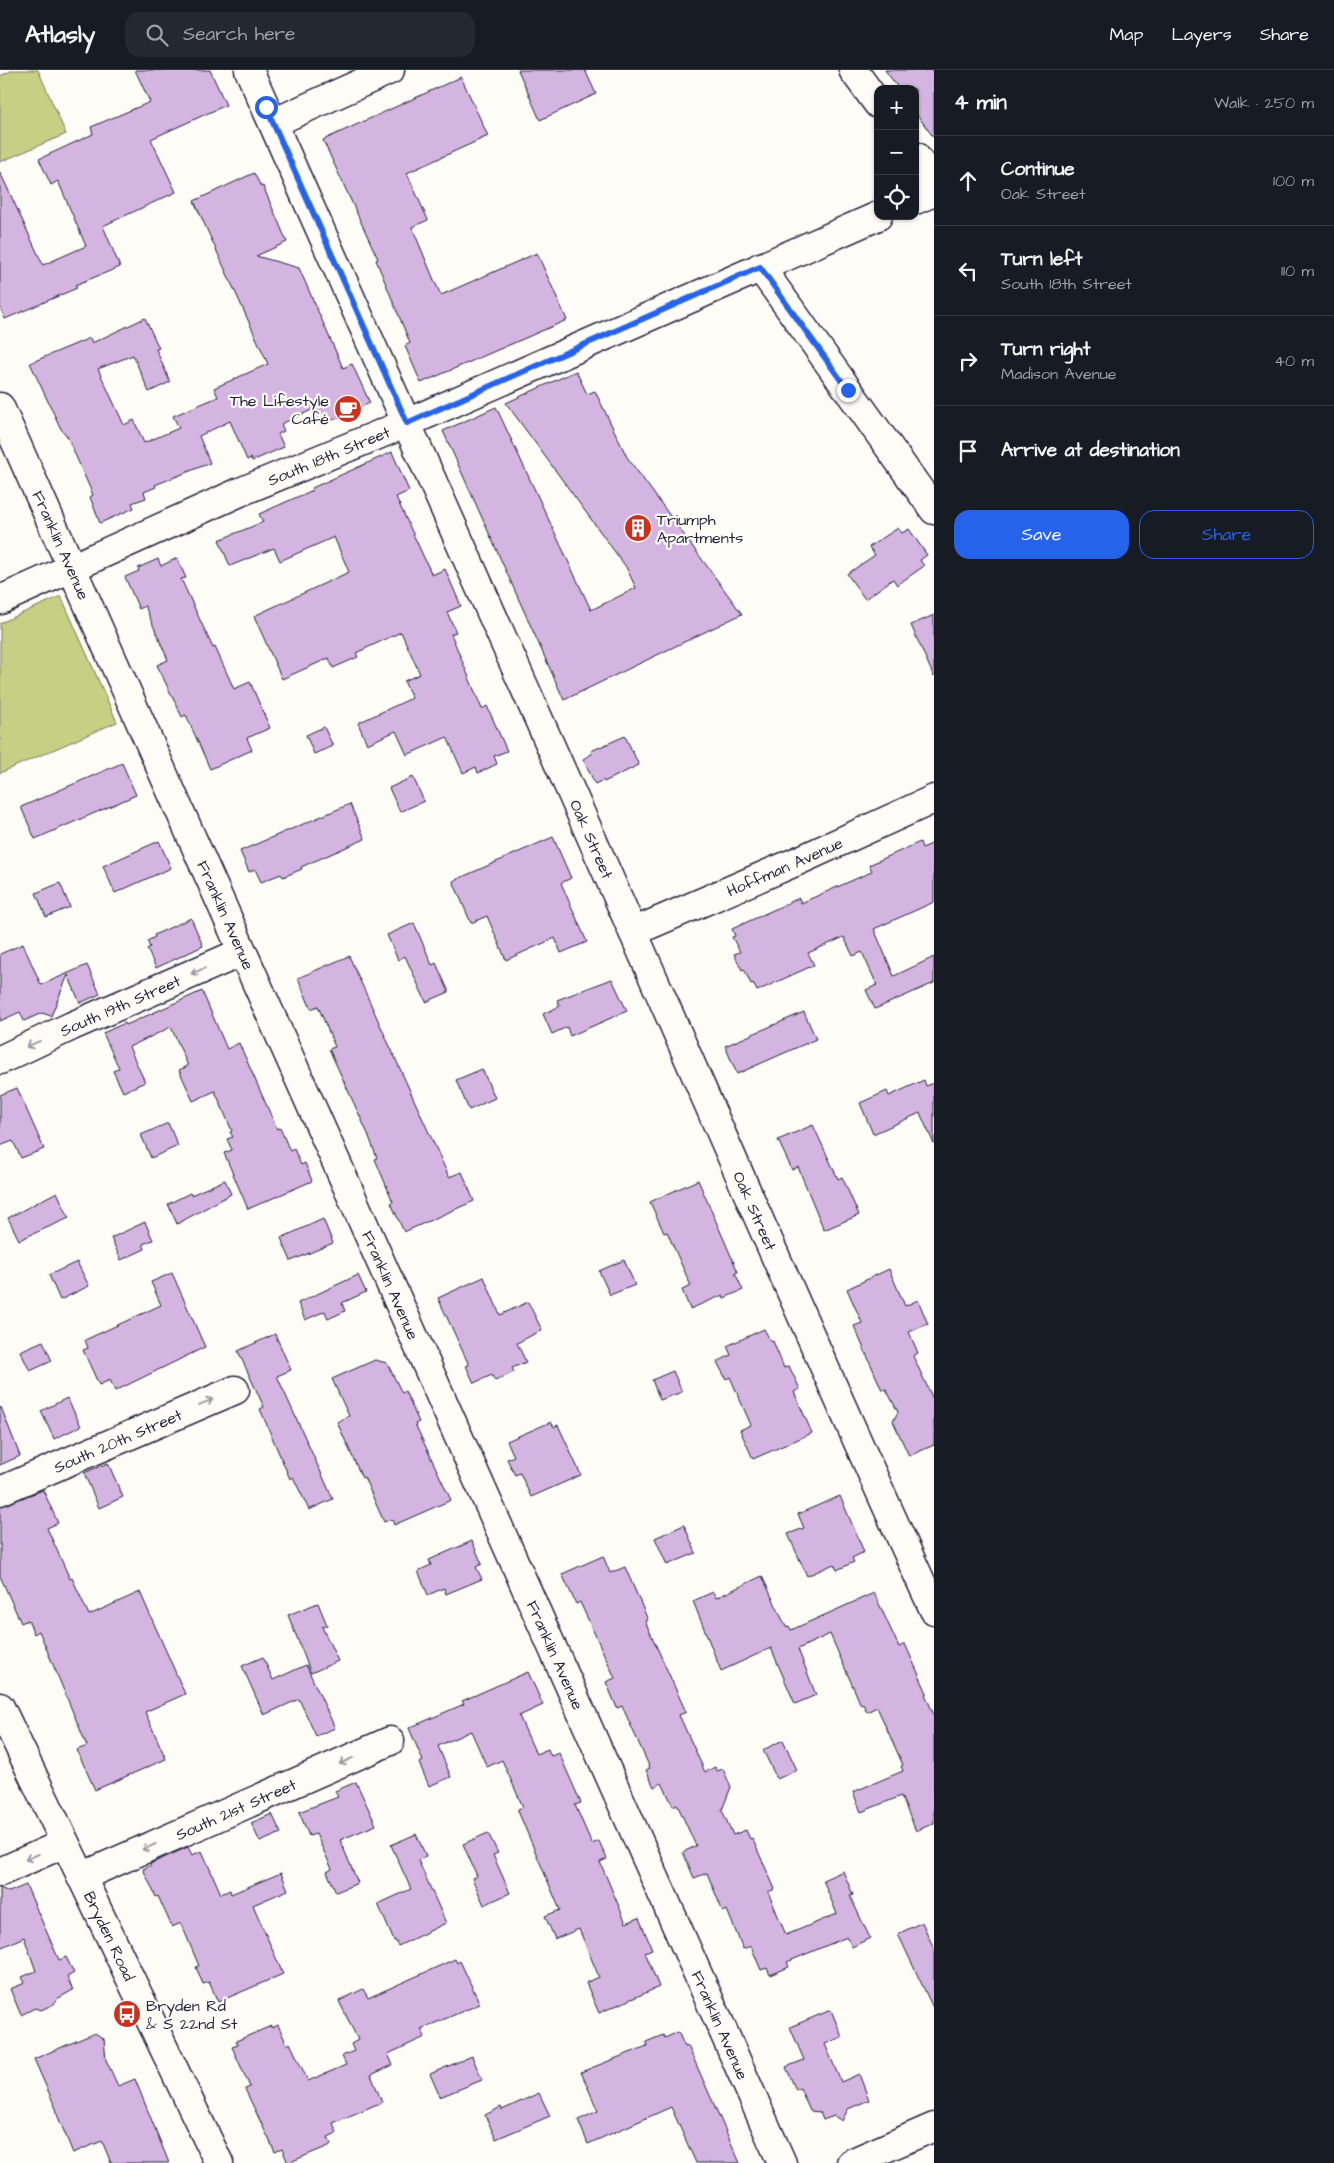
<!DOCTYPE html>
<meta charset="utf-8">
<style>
:root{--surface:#171b24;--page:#242831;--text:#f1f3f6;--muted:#9ea1a6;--line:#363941;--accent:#2563eb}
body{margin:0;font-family:"Architects Daughter",sans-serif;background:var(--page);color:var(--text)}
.controls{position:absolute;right:15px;top:15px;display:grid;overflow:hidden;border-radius:10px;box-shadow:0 1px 4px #0004}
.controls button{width:45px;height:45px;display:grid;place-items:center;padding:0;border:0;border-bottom:1px solid var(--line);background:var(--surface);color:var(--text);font:25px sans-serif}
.stop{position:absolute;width:15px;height:15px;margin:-11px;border:4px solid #2563eb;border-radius:50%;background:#fff}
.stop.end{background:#2563eb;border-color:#fff;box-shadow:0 1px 5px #0008}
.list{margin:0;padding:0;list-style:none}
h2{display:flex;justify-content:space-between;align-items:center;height:65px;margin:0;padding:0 20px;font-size:21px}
h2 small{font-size:16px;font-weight:400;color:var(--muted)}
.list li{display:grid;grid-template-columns:32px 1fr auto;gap:15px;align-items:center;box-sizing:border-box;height:90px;padding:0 20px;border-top:1px solid var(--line)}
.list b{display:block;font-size:19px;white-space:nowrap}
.list p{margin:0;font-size:16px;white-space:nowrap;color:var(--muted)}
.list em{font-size:16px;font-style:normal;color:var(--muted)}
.actions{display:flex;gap:10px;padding:15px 20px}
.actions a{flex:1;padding:11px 0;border:1px solid var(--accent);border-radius:15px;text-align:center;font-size:18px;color:var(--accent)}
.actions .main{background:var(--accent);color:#fff}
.icon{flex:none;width:28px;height:28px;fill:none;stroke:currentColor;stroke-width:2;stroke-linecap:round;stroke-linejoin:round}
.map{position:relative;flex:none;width:934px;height:2093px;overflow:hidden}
header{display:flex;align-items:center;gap:30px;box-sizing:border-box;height:70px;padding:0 25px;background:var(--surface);border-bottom:1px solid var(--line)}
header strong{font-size:24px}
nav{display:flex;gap:28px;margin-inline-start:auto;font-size:18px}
.search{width:350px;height:45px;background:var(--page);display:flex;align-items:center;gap:12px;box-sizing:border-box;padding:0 18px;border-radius:15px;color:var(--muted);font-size:19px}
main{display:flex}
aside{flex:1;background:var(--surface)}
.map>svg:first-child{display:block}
.green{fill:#c5d084;stroke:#747960}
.building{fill:#d4b4e1;stroke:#22223b}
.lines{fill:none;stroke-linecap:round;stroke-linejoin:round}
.minor-casing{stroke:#22223b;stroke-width:31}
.tertiary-casing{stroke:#22223b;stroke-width:31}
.minor{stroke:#fdfcf7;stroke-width:28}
.tertiary{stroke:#fdfcf7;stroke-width:28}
.oneway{stroke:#9a9aa2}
.route{stroke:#2563eb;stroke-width:6}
.labels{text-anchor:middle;stroke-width:4.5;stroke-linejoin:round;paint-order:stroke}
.poi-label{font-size:16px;fill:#22223b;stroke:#fdfcf7;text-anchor:start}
.street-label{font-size:16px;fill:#22223b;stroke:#fdfcf7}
</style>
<header>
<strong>Atlasly</strong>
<div class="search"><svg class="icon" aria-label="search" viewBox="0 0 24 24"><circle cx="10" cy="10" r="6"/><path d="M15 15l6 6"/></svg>Search here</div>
<nav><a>Map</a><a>Layers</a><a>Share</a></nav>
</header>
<main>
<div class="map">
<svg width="934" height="2093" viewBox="0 0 934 2093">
<rect width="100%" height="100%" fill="#fdfcf7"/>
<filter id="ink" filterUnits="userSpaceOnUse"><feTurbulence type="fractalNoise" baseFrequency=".02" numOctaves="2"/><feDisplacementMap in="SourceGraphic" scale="10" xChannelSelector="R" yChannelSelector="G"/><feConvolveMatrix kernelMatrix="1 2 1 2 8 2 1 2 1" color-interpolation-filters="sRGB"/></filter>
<g filter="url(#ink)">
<g class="green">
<path d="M13 0H38L66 64 0 92V6Z"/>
<path d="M61 526 117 652 0 703V553Z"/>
</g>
<g class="building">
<path d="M135 0H210L226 35 151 69 176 122 103 156 120 197 75 215 77 218 5 249 0 237V102L43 195 86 176 58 111 51 115 39 89 93 64 91 57 150 32Z"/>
<path d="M518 0H585L596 24 540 50Z"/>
<path d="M885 0H934V68L915 42V19H899Z"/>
<path d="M461 7 488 66 407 103 428 150 412 157 434 210 441 225 537 183 567 250 421 313 405 276 410 273 376 190 378 189 323 70Z"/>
<path d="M254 103 261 117 263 116 287 172 256 186 299 198 343 298 352 294 370 333 321 355 314 339 281 354 284 361 278 364 284 377 252 391 251 388 247 390 230 351 199 366 210 393 155 415 156 417 144 422 146 428 132 433 134 438 100 453 90 427 93 425 67 366 61 359 30 293 90 268 92 273 145 248 159 278 156 279 170 312 149 322 133 285 98 299 124 355 134 350 144 373 179 358 173 346 218 327 214 318 268 294 194 131Z"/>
<path d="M576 301 587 324 595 321 627 387 742 544 564 630 443 361 496 337 591 540 636 518 626 497 506 333Z"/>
<path d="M392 382 409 421 396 427 432 505 445 499 461 536 447 542 456 562 451 564 482 639 487 636 507 681 494 686 497 694 478 703 476 697 463 703 447 667 407 685 396 661 367 674 358 653 412 628 404 611 420 604 401 562 356 583 358 587 333 598 329 588 282 609 254 546 349 502 334 467 280 491 274 478 230 496 219 470 263 452 259 444 313 420 312 418Z"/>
<path d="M898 458 902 463 909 459 927 485 920 490 924 496 897 515 893 509 865 529 847 504 875 485 869 477Z"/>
<path d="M177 488 186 508 181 509 213 578 215 577 234 619 250 612 270 658 247 668 252 680 210 699 186 645 182 647 157 595 168 590 145 536 139 539 125 507 139 501 138 498 158 489 161 496Z"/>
<path d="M934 545V607L911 555Z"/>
<path d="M324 657 333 676 314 684 306 665Z"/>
<path d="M625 666 639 695 604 712 603 710 595 714 583 689 592 684 591 681Z"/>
<path d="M122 693 136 725 35 769 21 737Z"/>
<path d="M413 707 424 731 400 742 389 718Z"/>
<path d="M350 734 365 769 301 797 302 799 283 807 281 804 261 812 255 799 249 802 240 781Z"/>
<path d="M553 767 571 808 561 813 587 872 561 883 555 868 506 890 487 846 471 853 453 811Z"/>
<path d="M159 771 171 798 115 823 103 796Z"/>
<path d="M920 772 922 778 934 773V832L874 859 894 906 934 887V913L875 939 866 920 877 915 862 882 853 886 844 867 808 883 814 895 757 921 753 913 751 914 744 899 742 900 734 884 740 882 732 867 735 866 732 859 799 828 801 833 869 803 872 801 869 795Z"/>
<path d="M60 813 70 837 46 847 36 823Z"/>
<path d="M191 848 203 876 156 898 147 879 150 877 147 871 155 867 154 865Z"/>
<path d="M414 853 432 895 436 893 449 922 426 932 405 886 398 890 387 865Z"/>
<path d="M23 874 41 915 87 895 100 924 80 933 68 905 51 946 42 943 24 951 20 942 0 951V884Z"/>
<path d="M349 886 449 1107 462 1102 474 1131 404 1162 391 1133 393 1132 375 1089 377 1088 368 1064 329 979 335 977 318 936 311 939 298 908Z"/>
<path d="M612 909 627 941 570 966 567 957 552 964 543 944 560 936 557 930Z"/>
<path d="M202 921 227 979 239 973 277 1059 280 1058 290 1081 294 1079 301 1095 305 1093 312 1111 248 1139 224 1083 232 1080 227 1069 233 1067 230 1062 232 1061 215 1021 193 1031 179 1000 188 996 171 957 129 977 145 1012 123 1022 113 1001 119 998 103 963 125 953 126 955Z"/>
<path d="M804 942 816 969 737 1004 725 976Z"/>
<path d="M482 999 495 1028 469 1040 456 1010Z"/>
<path d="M924 1010 926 1016 934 1013V1074L920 1043 873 1064 860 1033 887 1021 889 1026Z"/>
<path d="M17 1018 44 1079 21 1088 13 1071 0 1076V1025Z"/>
<path d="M168 1053 178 1076 151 1088 141 1065Z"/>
<path d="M813 1055 838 1109 842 1107 859 1145 824 1160 798 1097 792 1100 778 1070Z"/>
<path d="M225 1110 231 1124 177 1154 168 1134 190 1123 191 1125Z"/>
<path d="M698 1110 738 1202 735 1203 743 1220 724 1228 723 1225 690 1239 682 1220 691 1216 667 1162 664 1163 650 1132Z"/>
<path d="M57 1122 69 1148 19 1170 8 1148Z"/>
<path d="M323 1149 333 1173 291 1191 281 1168Z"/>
<path d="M145 1152 153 1170 143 1174 145 1179 121 1190 111 1168Z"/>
<path d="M624 1190 635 1215 610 1225 599 1201Z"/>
<path d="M77 1192 89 1216 60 1230 49 1205Z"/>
<path d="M889 1199 905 1236 918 1230 928 1254 909 1262 918 1283 913 1286 934 1331V1375L909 1386 893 1351 898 1342 886 1319 882 1320 854 1256 862 1253 847 1219Z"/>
<path d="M172 1203 205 1277 115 1321 110 1310 99 1315 83 1280 88 1278 85 1270 161 1235 151 1212Z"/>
<path d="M358 1205 366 1222 342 1233 345 1241 328 1249 325 1241 305 1250 298 1233Z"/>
<path d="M484 1207 500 1245 528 1232 542 1260 517 1273 526 1292 512 1298 514 1302 495 1311 492 1305 474 1313 466 1296 469 1295 438 1228Z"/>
<path d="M764 1259 771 1272 773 1271 784 1298 789 1296 800 1319 794 1322 812 1363 753 1389 740 1360 751 1355 730 1307 726 1309 717 1292 731 1285 727 1276Z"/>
<path d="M275 1264 291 1300 277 1306 333 1429 309 1440 293 1407 290 1409 260 1339 264 1337 238 1281Z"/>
<path d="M43 1271 52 1291 30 1301 20 1281Z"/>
<path d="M375 1290 387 1293 402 1323 405 1321 419 1352 415 1354 451 1430 394 1455 392 1449 384 1452 364 1407 362 1408 337 1352 349 1346 332 1309Z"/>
<path d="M673 1301 682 1322 660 1330 652 1310Z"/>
<path d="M67 1328 81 1356 54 1369 41 1341Z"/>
<path d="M1 1337 20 1386 0 1395V1338Z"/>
<path d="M551 1352 554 1357 558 1355 581 1405 531 1427 520 1403 515 1405 507 1389 514 1386 507 1371Z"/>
<path d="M108 1393 123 1427 99 1438 84 1403Z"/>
<path d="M43 1420 58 1453 47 1458 70 1509 72 1508 89 1545 140 1522 185 1624 145 1642 166 1689 95 1720 77 1680 87 1676 39 1561 34 1564 28 1550 21 1553 0 1506V1436Z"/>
<path d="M840 1426 864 1482 852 1488 854 1492 837 1500 834 1494 807 1506 788 1464 804 1458 798 1444Z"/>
<path d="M684 1455 696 1483 667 1495 655 1468Z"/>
<path d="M472 1471 482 1494 476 1497 482 1509 446 1524 444 1518 428 1525 418 1501 431 1495 429 1490Z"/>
<path d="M603 1486 610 1503 625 1497 648 1550 645 1551 686 1642 679 1645 705 1702 715 1697 717 1701 723 1699 731 1717 722 1740 733 1765 746 1760 750 1769 752 1768 775 1819 768 1822 786 1865 837 1844 823 1810 843 1801 853 1825 850 1826 870 1868 852 1877 847 1867 787 1892 789 1897 770 1905 767 1898 761 1900 751 1876 743 1879 727 1840 723 1842 707 1803 694 1808 683 1782 696 1776 677 1734 673 1736 662 1713 654 1717 646 1700 650 1698 622 1636 617 1638 606 1612 615 1608 580 1532 576 1534 562 1504Z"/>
<path d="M762 1506 786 1557 789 1556 791 1560 874 1523 899 1577 905 1574 927 1623 925 1624 934 1645V1753L916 1761 901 1726 861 1742 853 1722 903 1701 901 1696 903 1695 877 1637 867 1642 863 1634 861 1635 830 1564 798 1579 816 1625 795 1634 771 1578 721 1601 693 1531 713 1522 716 1528Z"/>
<path d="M318 1533 327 1555 322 1557 338 1591 311 1603 288 1545Z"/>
<path d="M263 1587 273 1610 306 1595 335 1658 316 1666 299 1629 264 1645 242 1596Z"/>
<path d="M528 1602 543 1635 519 1646 536 1684 548 1679 551 1686 559 1683 581 1733 575 1735 592 1774 599 1771 607 1789 600 1792 626 1853 639 1848 652 1879 645 1882 659 1917 599 1943 586 1913 599 1907 579 1859 555 1869 545 1846 560 1840 518 1741V1739L523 1737 502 1690 487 1697 471 1661 438 1676 451 1707 429 1716 419 1693 423 1691 409 1658 464 1634 462 1631Z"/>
<path d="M783 1670 797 1700 777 1709 763 1680Z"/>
<path d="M356 1712 376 1755 340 1770 358 1813 336 1822 327 1802 332 1799 316 1764 309 1766 299 1742 338 1727 335 1721Z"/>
<path d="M272 1744 281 1763 260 1772 251 1753Z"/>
<path d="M488 1763 498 1783 493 1785 510 1823 484 1835 472 1808 477 1806 463 1774Z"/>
<path d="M416 1764 426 1786 418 1790 446 1853 398 1876 395 1870 394 1871 378 1834 411 1819 391 1775Z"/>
<path d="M188 1777 192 1785 202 1781 221 1824 230 1820 231 1824 281 1803 288 1820 253 1835 283 1904 218 1932 209 1912 203 1914 196 1897 199 1896 181 1853 172 1857 158 1826 156 1827 143 1799 151 1795 150 1794Z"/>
<path d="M26 1815 59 1890 66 1887 74 1903 67 1907 73 1920 57 1929 54 1934 41 1940 35 1938 21 1945 10 1919 25 1913 22 1907 36 1901 24 1867 0 1878V1818L9 1822Z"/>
<path d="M922 1852 934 1879V1940L898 1864Z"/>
<path d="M455 1889 457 1893 460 1891 480 1934 421 1959 425 1967 388 1984 393 1995 371 2005 382 2032 333 2053 337 2063 328 2067 331 2075 288 2093 282 2079 275 2082 245 2019 250 2017 232 1977 238 1975 236 1971 271 1956 272 1958 278 1955 287 1975 290 1973 308 2011 346 1995 342 1986 354 1981 351 1974 358 1970 339 1931 363 1919 368 1928Z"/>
<path d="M831 1940 842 1967 825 1974 841 2012 859 2004 869 2030 848 2039 842 2051 834 2046 823 2050 820 2042 810 2041 800 2018 796 2020 786 1997 804 1990 790 1957Z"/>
<path d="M678 1962 685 1977 688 1976 740 2093H696L671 2037 588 2074 578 2050 598 2041 581 2002 647 1976 646 1972 663 1965 665 1968Z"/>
<path d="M95 1963 104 1969 106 1990 118 2016 135 2009 169 2093H111L102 2071 73 2083 56 2042 57 2041 34 1989Z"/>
<path d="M472 1986 482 2010 440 2027 430 2004Z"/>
<path d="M539 2023 550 2046 496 2069 485 2045 501 2037 502 2040Z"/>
</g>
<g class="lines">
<g class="minor-casing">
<g id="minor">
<path id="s1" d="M249 0C358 245 469 489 577 735 696 1003 811 1273 934 1540"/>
<path d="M853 0 878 34"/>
<path d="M273 53 390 0"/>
<path d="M915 86 934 112"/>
<path d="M915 130 934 122"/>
<path d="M760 197 934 440"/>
<path id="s2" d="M0 337 782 2093"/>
<path id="s3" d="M0 530 240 422 407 353 878 146"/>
<path id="s4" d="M633 862 800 790 934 729"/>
<path id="s5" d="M0 990 72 956 242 882"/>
<path id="s6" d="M0 1421 235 1320"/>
<path id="s7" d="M0 1637 219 2093"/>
<path d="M0 1802 65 1773"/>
<path id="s8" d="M81 1807 390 1671"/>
</g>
</g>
<g class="tertiary-casing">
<path id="tertiary" d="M851 2093 934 2057"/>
</g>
<use href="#minor" class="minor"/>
<use href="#tertiary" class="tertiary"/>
</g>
<defs><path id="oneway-shaft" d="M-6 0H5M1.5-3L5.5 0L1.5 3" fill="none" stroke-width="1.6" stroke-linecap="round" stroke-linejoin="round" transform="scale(1.25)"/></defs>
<g class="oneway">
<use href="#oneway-shaft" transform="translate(198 901) rotate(157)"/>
<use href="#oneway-shaft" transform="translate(33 974) rotate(155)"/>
<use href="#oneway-shaft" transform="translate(206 1332) rotate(-23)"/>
<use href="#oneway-shaft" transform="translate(346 1691) rotate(156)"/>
<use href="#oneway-shaft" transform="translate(149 1777) rotate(156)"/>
<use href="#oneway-shaft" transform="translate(32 1787) rotate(156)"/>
</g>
</g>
<g class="lines" filter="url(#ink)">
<path class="route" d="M266 37 407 353 760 197 848 320"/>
</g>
<defs>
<g id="cafe-disc" transform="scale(1.4375)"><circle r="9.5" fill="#c8321e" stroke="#fdfcf7"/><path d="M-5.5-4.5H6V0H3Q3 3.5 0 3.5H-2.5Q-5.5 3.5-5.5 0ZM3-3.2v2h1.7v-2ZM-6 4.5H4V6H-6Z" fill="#fff"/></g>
<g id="building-disc" transform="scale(1.4375)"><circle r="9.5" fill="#c8321e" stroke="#fdfcf7"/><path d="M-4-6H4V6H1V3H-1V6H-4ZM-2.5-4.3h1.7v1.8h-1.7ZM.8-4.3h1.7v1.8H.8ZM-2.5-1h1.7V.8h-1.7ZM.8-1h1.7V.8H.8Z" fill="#fff"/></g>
<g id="bus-disc" transform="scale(1.4375)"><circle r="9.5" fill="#c8321e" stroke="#fdfcf7"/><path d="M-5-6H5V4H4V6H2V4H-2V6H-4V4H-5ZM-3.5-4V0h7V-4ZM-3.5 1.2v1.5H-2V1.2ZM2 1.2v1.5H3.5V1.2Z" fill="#fff"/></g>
</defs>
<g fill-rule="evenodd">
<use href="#cafe-disc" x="348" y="339"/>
<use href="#building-disc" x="638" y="458"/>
<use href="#bus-disc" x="127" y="1944"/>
</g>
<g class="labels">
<g class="poi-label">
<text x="329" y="336" text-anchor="end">The Lifestyle<tspan x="329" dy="18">Café</tspan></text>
<text x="657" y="455">Triumph<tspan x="657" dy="18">Apartments</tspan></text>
<text x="146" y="1941">Bryden Rd<tspan x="146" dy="18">&amp; S 22nd St</tspan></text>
</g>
<g class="street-label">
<text dy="6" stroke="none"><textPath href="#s3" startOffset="359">South 18th Street</textPath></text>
<text dy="6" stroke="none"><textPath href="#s2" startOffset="151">Franklin Avenue</textPath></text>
<text dy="6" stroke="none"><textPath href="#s1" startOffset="842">Oak Street</textPath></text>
<text dy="6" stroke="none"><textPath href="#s4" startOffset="165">Hoffman Avenue</textPath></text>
<text dy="6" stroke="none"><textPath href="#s2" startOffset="556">Franklin Avenue</textPath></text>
<text dy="6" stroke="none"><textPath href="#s5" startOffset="132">South 19th Street</textPath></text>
<text dy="6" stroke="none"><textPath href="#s1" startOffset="1248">Oak Street</textPath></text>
<text dy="6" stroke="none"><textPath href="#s2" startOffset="961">Franklin Avenue</textPath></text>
<text dy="6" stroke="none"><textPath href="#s6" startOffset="128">South 20th Street</textPath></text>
<text dy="6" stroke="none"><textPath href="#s2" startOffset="1366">Franklin Avenue</textPath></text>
<text dy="6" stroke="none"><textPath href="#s8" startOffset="169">South 21st Street</textPath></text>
<text dy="6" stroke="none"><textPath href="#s7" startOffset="254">Bryden Road</textPath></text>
<text dy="6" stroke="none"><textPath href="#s2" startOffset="1771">Franklin Avenue</textPath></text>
</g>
</g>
</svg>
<div class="controls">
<button>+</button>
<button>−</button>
<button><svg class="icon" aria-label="locate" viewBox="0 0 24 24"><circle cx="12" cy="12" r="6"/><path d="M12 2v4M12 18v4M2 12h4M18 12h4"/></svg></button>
</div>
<div class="stop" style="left:266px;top:37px"></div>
<div class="stop end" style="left:848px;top:320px"></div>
</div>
<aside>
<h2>4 min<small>Walk · 250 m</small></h2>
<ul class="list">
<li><svg class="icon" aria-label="ahead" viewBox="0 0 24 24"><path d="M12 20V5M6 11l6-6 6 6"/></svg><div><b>Continue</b><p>Oak Street</p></div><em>100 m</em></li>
<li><svg class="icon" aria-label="left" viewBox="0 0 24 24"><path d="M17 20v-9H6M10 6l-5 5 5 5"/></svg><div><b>Turn left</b><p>South 18th Street</p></div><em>110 m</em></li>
<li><svg class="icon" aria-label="right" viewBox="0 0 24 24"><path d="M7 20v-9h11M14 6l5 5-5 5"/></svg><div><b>Turn right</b><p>Madison Avenue</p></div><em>40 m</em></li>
<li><svg class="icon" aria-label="arrive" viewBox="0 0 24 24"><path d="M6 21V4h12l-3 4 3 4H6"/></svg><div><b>Arrive at destination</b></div></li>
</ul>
<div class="actions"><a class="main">Save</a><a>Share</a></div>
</aside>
</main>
